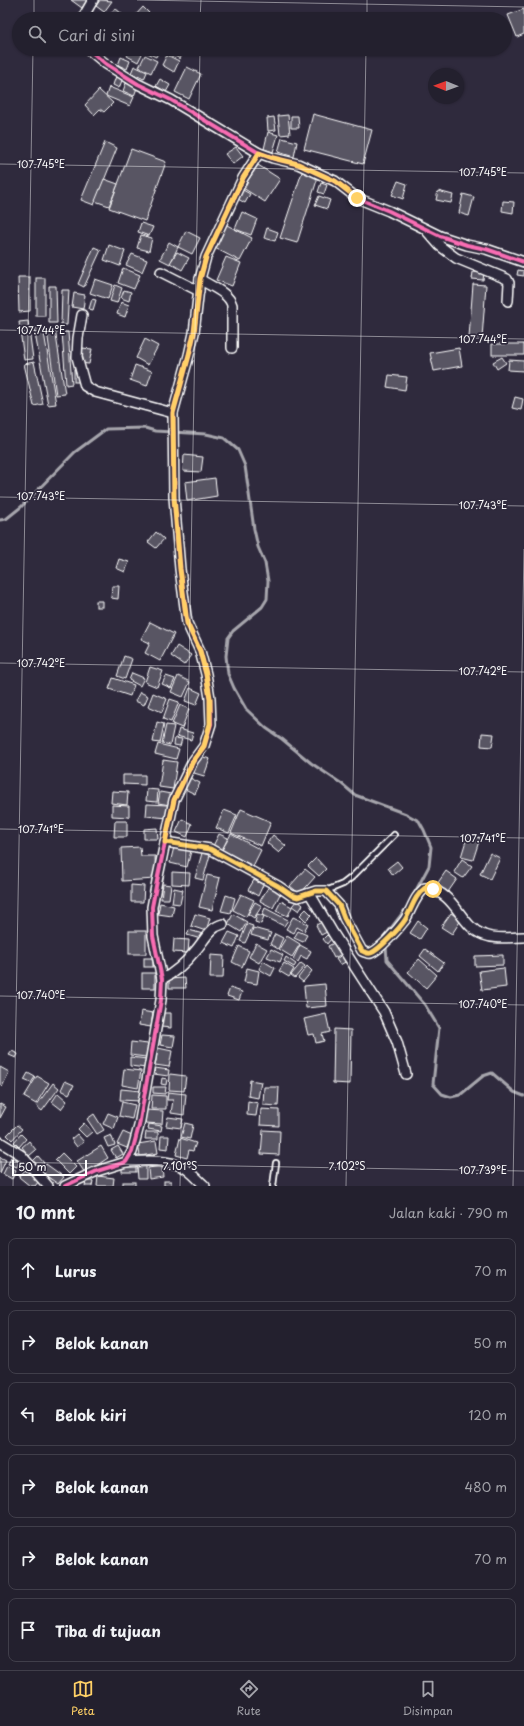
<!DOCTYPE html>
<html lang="id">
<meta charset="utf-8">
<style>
:root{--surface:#23202e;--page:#2f2d3a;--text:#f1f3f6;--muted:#a3a3aa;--line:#403e4a;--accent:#ffd166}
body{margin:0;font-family:"Playpen Sans",sans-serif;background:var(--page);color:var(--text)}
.compass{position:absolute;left:428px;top:68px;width:36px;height:36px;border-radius:50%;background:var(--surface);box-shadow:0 1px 3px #0004;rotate:271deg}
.scale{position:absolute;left:12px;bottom:10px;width:75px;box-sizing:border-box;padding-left:4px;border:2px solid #fff;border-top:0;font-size:11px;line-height:14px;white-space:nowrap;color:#fff;-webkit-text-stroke:3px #2f2a3d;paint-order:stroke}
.stop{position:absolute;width:12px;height:12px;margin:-9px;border:3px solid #ffd166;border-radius:50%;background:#fff}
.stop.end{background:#ffd166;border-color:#fff;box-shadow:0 1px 4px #0008}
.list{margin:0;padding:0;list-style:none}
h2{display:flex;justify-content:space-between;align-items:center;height:52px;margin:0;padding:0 16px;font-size:17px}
h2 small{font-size:13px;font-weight:400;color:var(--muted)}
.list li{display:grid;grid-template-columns:26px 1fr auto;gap:12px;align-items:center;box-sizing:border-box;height:64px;margin:0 8px 8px;padding:0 8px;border:1px solid var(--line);border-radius:8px}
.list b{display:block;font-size:15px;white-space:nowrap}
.list em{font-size:13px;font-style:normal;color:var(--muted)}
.icon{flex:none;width:22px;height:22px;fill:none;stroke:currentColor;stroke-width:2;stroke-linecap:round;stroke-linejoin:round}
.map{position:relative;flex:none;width:524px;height:1186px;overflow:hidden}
.search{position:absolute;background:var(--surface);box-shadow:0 1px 3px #0004;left:12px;right:12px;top:12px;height:44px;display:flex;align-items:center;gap:10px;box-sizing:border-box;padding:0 14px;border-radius:22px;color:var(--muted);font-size:15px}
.sheet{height:484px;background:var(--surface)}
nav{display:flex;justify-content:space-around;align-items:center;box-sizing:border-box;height:56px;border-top:1px solid var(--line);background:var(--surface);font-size:11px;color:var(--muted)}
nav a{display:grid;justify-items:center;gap:2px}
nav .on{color:var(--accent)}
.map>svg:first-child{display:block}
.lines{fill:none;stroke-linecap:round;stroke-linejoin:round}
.stream{stroke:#a7a6ad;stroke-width:3}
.building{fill:#595564;stroke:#fff}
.service-casing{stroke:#fff;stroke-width:8}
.minor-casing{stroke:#fff;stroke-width:12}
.service{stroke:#2f2a3d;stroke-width:4.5}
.minor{stroke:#2f2a3d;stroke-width:9}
.cycleway-casing{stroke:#2f2a3d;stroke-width:6}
.cycleway{stroke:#f96db3;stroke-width:4}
.route{stroke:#ffd166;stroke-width:5}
.ticks{fill:none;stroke:#fff;stroke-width:1;stroke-opacity:0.45}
.ticks-label{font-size:10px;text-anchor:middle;fill:#fff;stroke:#2f2a3d;stroke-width:3.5;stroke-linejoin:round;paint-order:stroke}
</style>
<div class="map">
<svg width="524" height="1186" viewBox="0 0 524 1186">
<rect width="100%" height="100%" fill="#2f2a3d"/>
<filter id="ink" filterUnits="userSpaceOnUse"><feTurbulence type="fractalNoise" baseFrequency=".025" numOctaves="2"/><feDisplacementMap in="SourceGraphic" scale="8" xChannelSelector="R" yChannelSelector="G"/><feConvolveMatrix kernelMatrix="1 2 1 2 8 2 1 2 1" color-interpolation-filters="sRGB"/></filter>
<g filter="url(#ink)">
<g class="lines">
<g class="stream">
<path d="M0 520 6 519 21 507 75 452 106 429 145 428 155 431 206 434 224 438 238 450 245 466 254 529 258 547 265 563 268 581 267 599 262 607 233 631 228 638 226 656 228 674 234 688 246 709 266 728 282 739 311 763 342 784 355 795 406 814 419 821 424 830 431 847 429 866 414 894"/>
<path d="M385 940V936L408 906"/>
<path d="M386 946 387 960 425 1005 439 1028 433 1084 442 1094 451 1097 460 1095 483 1076 492 1073 514 1092 524 1096"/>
</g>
</g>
<g class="building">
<path d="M71 0H87L82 8Z"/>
<path d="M100 0 112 1 104 12 96 6Z"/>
<path d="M143 7 149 13 143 19H135L133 18Z"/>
<path d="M115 8 122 14 118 19H109L108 18Z"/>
<path d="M524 9V34L517 37 508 15Z"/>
<path d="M131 49 142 54 138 62 127 56Z"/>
<path d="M147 49H160L156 57 145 52Z"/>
<path d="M173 49H185L180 59 171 54Z"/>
<path d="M145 55 157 61 151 73 139 67Z"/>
<path d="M167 55 179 61 174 72 162 65Z"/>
<path d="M121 57 130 61 127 69 118 65Z"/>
<path d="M134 66 147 72 144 79 131 73Z"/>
<path d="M187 67 201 74 189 99 175 92Z"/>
<path d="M116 76 123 78 119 88 113 85Z"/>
<path d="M160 79 170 85 166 92 156 86Z"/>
<path d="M126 83 137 88 134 96 123 91Z"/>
<path d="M109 87 134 97 130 106 106 96Z"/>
<path d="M99 90 113 103 104 112 100 109 94 115 85 105Z"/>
<path d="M313 114 372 130 363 164 304 149Z"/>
<path d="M288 115 290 134 280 135 278 116Z"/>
<path d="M291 116H298L299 128H291Z"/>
<path d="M274 117 276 130 268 131 267 118Z"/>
<path d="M268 132 278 135 273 152 264 149Z"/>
<path d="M282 138 297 142 294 157 278 152Z"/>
<path d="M105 142 117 148 94 205 81 200Z"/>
<path d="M236 147 243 156 233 164 225 154Z"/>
<path d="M131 149 166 162 145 221 109 208Z"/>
<path d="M258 165 280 179 265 202 243 188Z"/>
<path d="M302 172 318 177 297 243 280 238Z"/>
<path d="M104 179 118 184 109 206 95 201Z"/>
<path d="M398 181 407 184 403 199 392 195Z"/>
<path d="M321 183 327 185 324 194 318 192Z"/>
<path d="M243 190 250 194 245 203 238 199Z"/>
<path d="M438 191 453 195 451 203 436 200Z"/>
<path d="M463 194 474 197 469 216 459 213Z"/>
<path d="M319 196 330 200 327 209 315 205Z"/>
<path d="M503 201 514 202 513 213 502 211Z"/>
<path d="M242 212 257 219 251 235 235 229Z"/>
<path d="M141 223 153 227 149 236 138 232Z"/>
<path d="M223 223 252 238 240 261 211 246Z"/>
<path d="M267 228 278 232 275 241 264 238Z"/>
<path d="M186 231 200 238 192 254 178 247Z"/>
<path d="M141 235 152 238 149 251 137 248Z"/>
<path d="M169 242 178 247 170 264 160 259Z"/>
<path d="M109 245 125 251 120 266 104 260Z"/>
<path d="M94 247 101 250 84 287 78 284Z"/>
<path d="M177 252 189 258 182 270 170 263Z"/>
<path d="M132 254 147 260 142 272 126 265Z"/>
<path d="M226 257 241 263 232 286 216 280Z"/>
<path d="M123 268 140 275 134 289 118 283Z"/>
<path d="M518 270 524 271V276L517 275Z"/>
<path d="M473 272 484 273 483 280 472 279Z"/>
<path d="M18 277H30V311L19 312Z"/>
<rect x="36" y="278" width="9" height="38"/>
<path d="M95 279 113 285 108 299 90 293Z"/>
<path d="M473 284 486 285 482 338 469 337Z"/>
<path d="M115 285 122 288 117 303 110 301Z"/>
<path d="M49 286H56L57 323H49Z"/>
<path d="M62 290H69L67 325H61Z"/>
<path d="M124 290 131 292 129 301 121 298Z"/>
<path d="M74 293 85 295 83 309 72 307Z"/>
<path d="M92 299 96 300 93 310 89 309Z"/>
<path d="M121 302 129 305 125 317 117 314Z"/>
<path d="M28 321 33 359 24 360 19 322Z"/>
<path d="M43 327 56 404 48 405 34 328Z"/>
<path d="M55 329 65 394 56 395 47 331Z"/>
<path d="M62 332H68L72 384 66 385Z"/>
<path d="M145 339 158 346 148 365 136 358Z"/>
<rect x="492" y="344" width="32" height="11"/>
<path d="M82 348 92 349 89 364 79 363Z"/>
<path d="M459 348 462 366 434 371 430 353Z"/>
<path d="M502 357 506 363 497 369 493 362Z"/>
<path d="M509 360 524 361V371L508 370Z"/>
<path d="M34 362 43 404 34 406 24 364Z"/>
<path d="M135 365 152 371 147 386 130 380Z"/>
<rect x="74" y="369" width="6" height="13"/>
<path d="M389 375 407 377 405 390 387 387Z"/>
<path d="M515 397 523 399 521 410 512 408Z"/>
<path d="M184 455 203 457 201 472 183 471Z"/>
<path d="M215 478 217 496 187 501 185 482Z"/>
<path d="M156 532 164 539 156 548 148 542Z"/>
<path d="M119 559 129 562 125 572 116 568Z"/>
<path d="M112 586H119L118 599 111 598Z"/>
<rect x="96" y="601" width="6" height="6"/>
<path d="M150 622 174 634 160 661 145 653 150 643 141 639Z"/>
<path d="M177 646 191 655 184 665 171 656Z"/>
<path d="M124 656 132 659 125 679 117 676Z"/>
<path d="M150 667 163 671 157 687 145 682Z"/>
<path d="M132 673 144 678 140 686 129 680Z"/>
<path d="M166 676 175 679 171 688 162 684Z"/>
<path d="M178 676 190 682 183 697 171 692Z"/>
<path d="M113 678 134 685 130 696 109 689Z"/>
<path d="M190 688 201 693 196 705 185 701Z"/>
<path d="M140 692 148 696 144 705 135 701Z"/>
<path d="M153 693 167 699 162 712 148 706Z"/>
<path d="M170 699 179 702 171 722 163 719Z"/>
<path d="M180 705 189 709 182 728 172 724Z"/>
<path d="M157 722 164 724 160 743 153 742Z"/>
<path d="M166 725 174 726 170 745 162 743Z"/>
<path d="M179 729 193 733 191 740 177 736Z"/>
<path d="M482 733 494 734 492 747 481 746Z"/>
<path d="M175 738 182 739 180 746 174 745Z"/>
<path d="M158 744 179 749 176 759 155 754Z"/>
<path d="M200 756 210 759 204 776 194 773Z"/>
<path d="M163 760 177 762 173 789 159 787Z"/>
<path d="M123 775H145V785L123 784Z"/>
<path d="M188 777 200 783 195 794 183 788Z"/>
<path d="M147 789 158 790 157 802 146 801Z"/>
<path d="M112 791 128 792 127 805 111 803Z"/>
<path d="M160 792 171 794 170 805 158 803Z"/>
<path d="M147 804 168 805V818L146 816Z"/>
<path d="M112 805 129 806V817L112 816Z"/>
<path d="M241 809 271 822 261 846 231 833Z"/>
<path d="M224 810 237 815 229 833 216 828Z"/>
<path d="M182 819 192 824 187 837 176 832Z"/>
<path d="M115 821H127V837H114Z"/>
<path d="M157 828 158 839H144V829Z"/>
<path d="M219 834 228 838 222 850 213 846Z"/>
<path d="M231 834 261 850 253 866 222 850Z"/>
<path d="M468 834 480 838 473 860 461 857Z"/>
<path d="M273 835 286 846 279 853 267 843Z"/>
<path d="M140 847 141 856H155L156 879 122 881 121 848Z"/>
<path d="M174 847 191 851 187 867 170 863Z"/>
<path d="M202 853 210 855 203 880 195 878Z"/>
<path d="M490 853 500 858 490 879 480 874Z"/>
<path d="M316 858 326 869 319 876 308 866Z"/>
<path d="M462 859 472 866 463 878 454 872Z"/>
<path d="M397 861 402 867 393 875 388 868Z"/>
<path d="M305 869 315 877 300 894 290 886Z"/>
<path d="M446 871 457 879 448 892 437 884Z"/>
<path d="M172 872 190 873 189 885 172 884Z"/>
<path d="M207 875 220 878 212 910 199 907Z"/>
<path d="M254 880 263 885 258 896 248 890Z"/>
<path d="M163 884 171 885 169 899H161Z"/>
<path d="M131 885 144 886 143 902H131Z"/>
<path d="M269 886 281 892 273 908 260 901Z"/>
<path d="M174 888 183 890 180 904 172 903Z"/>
<path d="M241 894 254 900 246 917 233 910Z"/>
<path d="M226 895 235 898 231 913 221 911Z"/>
<path d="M297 900 303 905 299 911 292 906Z"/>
<path d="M281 901 292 907 288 916 276 911Z"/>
<path d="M255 902 262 906 254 918 248 914Z"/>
<path d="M160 903 174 906 172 916 158 914Z"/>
<path d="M265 908 288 920 284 926 262 915Z"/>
<path d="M306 909 312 915 306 921 300 915Z"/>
<path d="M451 913 461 920 452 934 441 927Z"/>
<path d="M195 914 210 918 206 931 191 926Z"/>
<path d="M233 914 247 922 241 932 228 924Z"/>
<path d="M257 914 264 916 261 924 255 922Z"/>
<path d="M293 917 308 924 304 931 297 927 294 933 286 929Z"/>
<path d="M418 921 427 928 420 939 410 933Z"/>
<path d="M322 922 327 932 321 935 316 925Z"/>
<path d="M247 924 253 926 245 943 240 941Z"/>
<path d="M253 928 271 933 268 940 251 935Z"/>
<path d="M189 930 203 934 201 939 187 935Z"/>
<rect x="129" y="931" width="17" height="23"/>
<path d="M298 931 307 935 303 942 294 938Z"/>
<path d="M229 932 239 936 234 948 223 943Z"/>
<path d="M275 934 283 938 278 949 270 944Z"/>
<path d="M327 935 331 939 327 944 323 939Z"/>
<path d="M287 936 300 944 292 957 279 949Z"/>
<path d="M174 939 189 940 188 953 173 952Z"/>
<path d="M336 942 342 954 334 958 328 946Z"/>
<path d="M256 943 267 949 259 963 249 957Z"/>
<path d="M300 945 311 951 307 959 301 956 298 962 293 959Z"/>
<path d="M239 946 249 951 242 967 232 962Z"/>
<path d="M271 949 283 955 280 962 267 957Z"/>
<path d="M425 949 444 963 438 971 420 956Z"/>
<path d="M343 954 347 961 340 965 336 959Z"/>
<path d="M211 955 224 956 223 978H210Z"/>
<path d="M503 955V965L475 966V956Z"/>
<path d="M286 957 296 964 294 967 284 961Z"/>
<rect x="144" y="958" width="9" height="9"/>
<path d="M419 959 437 975 426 988 408 972Z"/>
<path d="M263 961 275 968 271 976 259 969Z"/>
<path d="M284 963 294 969 289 977 279 971Z"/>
<path d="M301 963 305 966 295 978 291 975Z"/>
<path d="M307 966 312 971 303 982 298 978Z"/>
<path d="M247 968 259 971 257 984 244 982Z"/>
<path d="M504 968 506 987 482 990 479 971Z"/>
<rect x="142" y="973" width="13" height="15"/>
<path d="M185 978 186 988H169V979Z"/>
<path d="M325 984 327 1006 306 1008 304 986Z"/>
<path d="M230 988 242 992 239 1000 227 996Z"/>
<path d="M141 1011 153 1013 151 1027 139 1025Z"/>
<path d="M162 1013H171V1028L161 1027Z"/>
<path d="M326 1014 330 1032 322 1034 324 1041 316 1043 314 1034 308 1035 304 1019Z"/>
<path d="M334 1029 351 1030 350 1084 333 1083Z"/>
<path d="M162 1035 175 1036 173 1047 160 1045Z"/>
<path d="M131 1042 148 1044 146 1057 130 1055Z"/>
<path d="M158 1048 172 1051 169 1067 155 1065Z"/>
<path d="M12 1051 18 1054 16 1058 9 1055Z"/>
<path d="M130 1057 147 1059 146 1068 130 1066Z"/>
<path d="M0 1067 9 1072 2 1087 0 1085Z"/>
<path d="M155 1068 169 1070 168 1076 154 1074Z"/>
<path d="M124 1069 141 1071 138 1088 122 1085Z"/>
<path d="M28 1073 35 1077 31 1083 24 1080Z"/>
<path d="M170 1074 186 1076 184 1091 169 1090Z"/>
<path d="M37 1076 49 1083 36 1104 24 1097Z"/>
<path d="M162 1078 167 1079 166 1085 161 1084Z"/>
<path d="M250 1080 261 1082 258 1098 248 1096Z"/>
<path d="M65 1081 74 1085 69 1094 61 1090Z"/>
<path d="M53 1083 59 1088 42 1111 36 1106Z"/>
<path d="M153 1087H166L165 1094 153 1093Z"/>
<path d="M264 1087H279L278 1106 263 1105Z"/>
<path d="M121 1089 141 1091 140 1101 120 1100Z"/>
<path d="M168 1092 186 1094 184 1115 171 1113 173 1100H167Z"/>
<path d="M58 1093 67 1101 61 1109 52 1102Z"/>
<path d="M152 1095 166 1096V1109H151Z"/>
<path d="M248 1101 258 1103 256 1116 247 1115Z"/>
<path d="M122 1102 135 1105 132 1119 119 1116Z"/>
<path d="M0 1104 6 1107 0 1118Z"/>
<path d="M261 1109 279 1110V1126L260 1125Z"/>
<path d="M146 1110 163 1111 162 1124 145 1123Z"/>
<path d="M108 1113 118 1117 114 1129 103 1124Z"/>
<path d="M94 1114 104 1130 97 1134 87 1119Z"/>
<path d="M168 1117 183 1119 181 1128 166 1126Z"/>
<path d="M84 1123 92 1132 86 1137 78 1129Z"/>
<path d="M185 1123 193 1125 190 1139 181 1137Z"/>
<path d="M149 1124 162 1126 161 1131 148 1129Z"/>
<path d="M17 1125 22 1129 12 1140 7 1135Z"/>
<path d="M263 1130 280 1131 279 1155 261 1154Z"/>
<path d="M123 1132 132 1136 127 1148 117 1144Z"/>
<path d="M146 1132H158V1139H145Z"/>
<path d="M21 1134 26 1139 19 1147 14 1142Z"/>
<path d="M77 1134 84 1142 77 1147 71 1139Z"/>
<path d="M111 1135 115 1145 108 1147 104 1138Z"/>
<path d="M161 1136H169L168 1149 160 1148Z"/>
<path d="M180 1138 196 1143 193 1151 189 1150 187 1158 176 1155Z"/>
<path d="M29 1141 36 1150 29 1156 22 1147Z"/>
<path d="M156 1141 158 1153 140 1156 138 1144Z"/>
<path d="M101 1146 108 1158 85 1173 77 1161Z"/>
<path d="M118 1146 123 1154 116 1158 111 1150Z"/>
<path d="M62 1153 76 1167 69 1174 55 1160Z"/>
<path d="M38 1156 44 1163 38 1168 33 1161Z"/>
<path d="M0 1157 6 1160 0 1173Z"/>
<path d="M11 1157 20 1161 17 1167 8 1164Z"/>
<path d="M46 1164 64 1177 58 1184 41 1172Z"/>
<rect x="122" y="1165" width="14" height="7"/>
<path d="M137 1165H146V1179H138Z"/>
<path d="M7 1166 16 1171 12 1179 3 1174Z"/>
<path d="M162 1166 163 1177 149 1179 148 1168Z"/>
<path d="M25 1170 39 1181 35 1186H30L19 1177Z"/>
<path d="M98 1176 114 1178 113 1186H97Z"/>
<path d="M86 1181H93L92 1186H85Z"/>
<rect x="164" y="1181" width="7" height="5"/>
<rect x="123" y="1182" width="12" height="4"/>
</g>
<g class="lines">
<g class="service-casing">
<g id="service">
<path d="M326 891 343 884 352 877 394 835"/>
<path d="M273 1186 276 1163"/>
</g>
</g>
<g class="minor-casing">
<g id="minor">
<path d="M82 19 93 0"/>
<path d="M88 49 106 64 138 84 171 100 259 153 273 158 298 164 335 181 357 198 389 211 440 236 467 245 486 249 524 262"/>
<path d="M425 229 440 246 456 258 507 279 509 283 508 301"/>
<path d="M161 272 199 291"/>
<path d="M200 279C211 287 228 292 232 305V348"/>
<path d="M82 315 78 338 77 357 85 386 95 392 173 413"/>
<path d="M165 842 210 849 278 886 291 895 298 897 316 891H326L339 905 344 918 362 951C365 952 368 954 371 953 380 950 399 928 405 920 412 909 414 897 425 888 457 892 459 926 484 935 496 940 511 937 524 937"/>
<path d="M310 894 333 933 384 1012 397 1042 406 1074"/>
<path d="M162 979C175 973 187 961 196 950 204 941 210 927 223 924"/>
<path d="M0 1142 21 1155 48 1186"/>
<path d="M126 1162C144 1161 166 1159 183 1167 191 1171 198 1180 205 1186"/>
<path d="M65 1186 97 1171 126 1162 132 1152 139 1126 161 1000 162 979 153 936 152 907 157 881 174 800 193 761 204 746 211 724 210 698 206 674 200 651 187 623 180 569 174 497 173 413 189 355 194 333 200 279 206 257 243 178 259 153"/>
</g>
</g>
<use href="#service" class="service"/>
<use href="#minor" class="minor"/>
<g class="cycleway-casing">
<g id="cycleway">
<path d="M88 49 106 64 138 84 171 100 259 153 273 158 298 164 335 181 357 198 389 211 440 236 467 245 486 249 524 262"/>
<path d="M65 1186 97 1171 126 1162 132 1152 139 1126 161 1000 162 979 153 936 152 907 157 881 174 800 193 761 204 746 211 724 210 698 206 674 200 651 187 623 180 569 174 497 173 413 189 355 194 333 200 279 206 257 243 178 259 153"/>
</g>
</g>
<use href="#cycleway" class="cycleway"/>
</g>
</g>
<g class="lines" filter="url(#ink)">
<path class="route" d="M357 198 335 181 298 164 273 158 259 153 243 178 206 257 200 279 194 333 189 355 173 413 174 497 180 569 187 623 200 651 206 674 210 698V724L204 746 193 761 174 800 165 842 210 849 278 886 291 895 298 897 316 891H326L339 905 344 918 362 951C365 952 368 954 371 953 379 950 400 928 405 920 412 909 414 896 425 888L433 889"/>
</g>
<path class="ticks" d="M137 0 524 7M34 19V0M200 19 201 0M367 19V0M0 164 524 173M0 330 524 339M0 497 524 506M0 663 524 672M0 829 524 838M0 996 524 1005M0 1162 524 1171M13 1186 33 49M180 1186 200 49M346 1186 366 49M513 1186 524 549"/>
<g class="ticks-label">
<text x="41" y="168">107.745°E</text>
<text x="483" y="176">107.745°E</text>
<text x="41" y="334">107.744°E</text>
<text x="483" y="343">107.744°E</text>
<text x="41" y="500">107.743°E</text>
<text x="483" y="509">107.743°E</text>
<text x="41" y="667">107.742°E</text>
<text x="483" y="675">107.742°E</text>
<text x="41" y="833">107.741°E</text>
<text x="483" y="842">107.741°E</text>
<text x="41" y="999">107.740°E</text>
<text x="483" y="1008">107.740°E</text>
<text x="180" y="1170">7.101°S</text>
<text x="347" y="1170">7.102°S</text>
<text x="483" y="1174">107.739°E</text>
</g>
</svg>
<svg class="compass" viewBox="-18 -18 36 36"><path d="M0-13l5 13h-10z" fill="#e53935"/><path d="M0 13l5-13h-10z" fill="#a3a3aa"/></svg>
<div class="scale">50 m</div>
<div class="stop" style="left:433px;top:889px"></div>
<div class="stop end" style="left:357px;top:198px"></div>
<div class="search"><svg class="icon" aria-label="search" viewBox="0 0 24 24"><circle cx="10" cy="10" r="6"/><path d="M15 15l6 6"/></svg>Cari di sini</div>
</div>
<section class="sheet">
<h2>10 mnt<small>Jalan kaki · 790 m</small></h2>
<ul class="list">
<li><svg class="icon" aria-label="ahead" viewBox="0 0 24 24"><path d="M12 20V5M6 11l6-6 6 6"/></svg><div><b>Lurus</b></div><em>70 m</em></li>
<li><svg class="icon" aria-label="right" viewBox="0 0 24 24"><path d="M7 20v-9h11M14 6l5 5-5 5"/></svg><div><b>Belok kanan</b></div><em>50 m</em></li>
<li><svg class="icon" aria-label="left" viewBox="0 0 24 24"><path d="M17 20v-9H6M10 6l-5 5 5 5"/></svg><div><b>Belok kiri</b></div><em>120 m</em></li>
<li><svg class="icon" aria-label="right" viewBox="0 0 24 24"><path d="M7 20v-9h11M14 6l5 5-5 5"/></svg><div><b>Belok kanan</b></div><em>480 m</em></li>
<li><svg class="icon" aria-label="right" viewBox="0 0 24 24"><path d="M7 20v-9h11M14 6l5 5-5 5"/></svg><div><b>Belok kanan</b></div><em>70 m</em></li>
<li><svg class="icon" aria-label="arrive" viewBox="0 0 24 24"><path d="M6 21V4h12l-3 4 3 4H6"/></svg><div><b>Tiba di tujuan</b></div></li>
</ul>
</section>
<nav>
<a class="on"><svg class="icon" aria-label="map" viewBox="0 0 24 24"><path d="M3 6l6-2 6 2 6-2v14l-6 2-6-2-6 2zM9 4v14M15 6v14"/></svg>Peta</a>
<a><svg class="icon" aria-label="directions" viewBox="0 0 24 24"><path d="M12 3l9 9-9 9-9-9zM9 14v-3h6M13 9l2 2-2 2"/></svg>Rute</a>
<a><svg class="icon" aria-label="saved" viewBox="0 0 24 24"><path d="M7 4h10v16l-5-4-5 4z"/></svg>Disimpan</a>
</nav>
